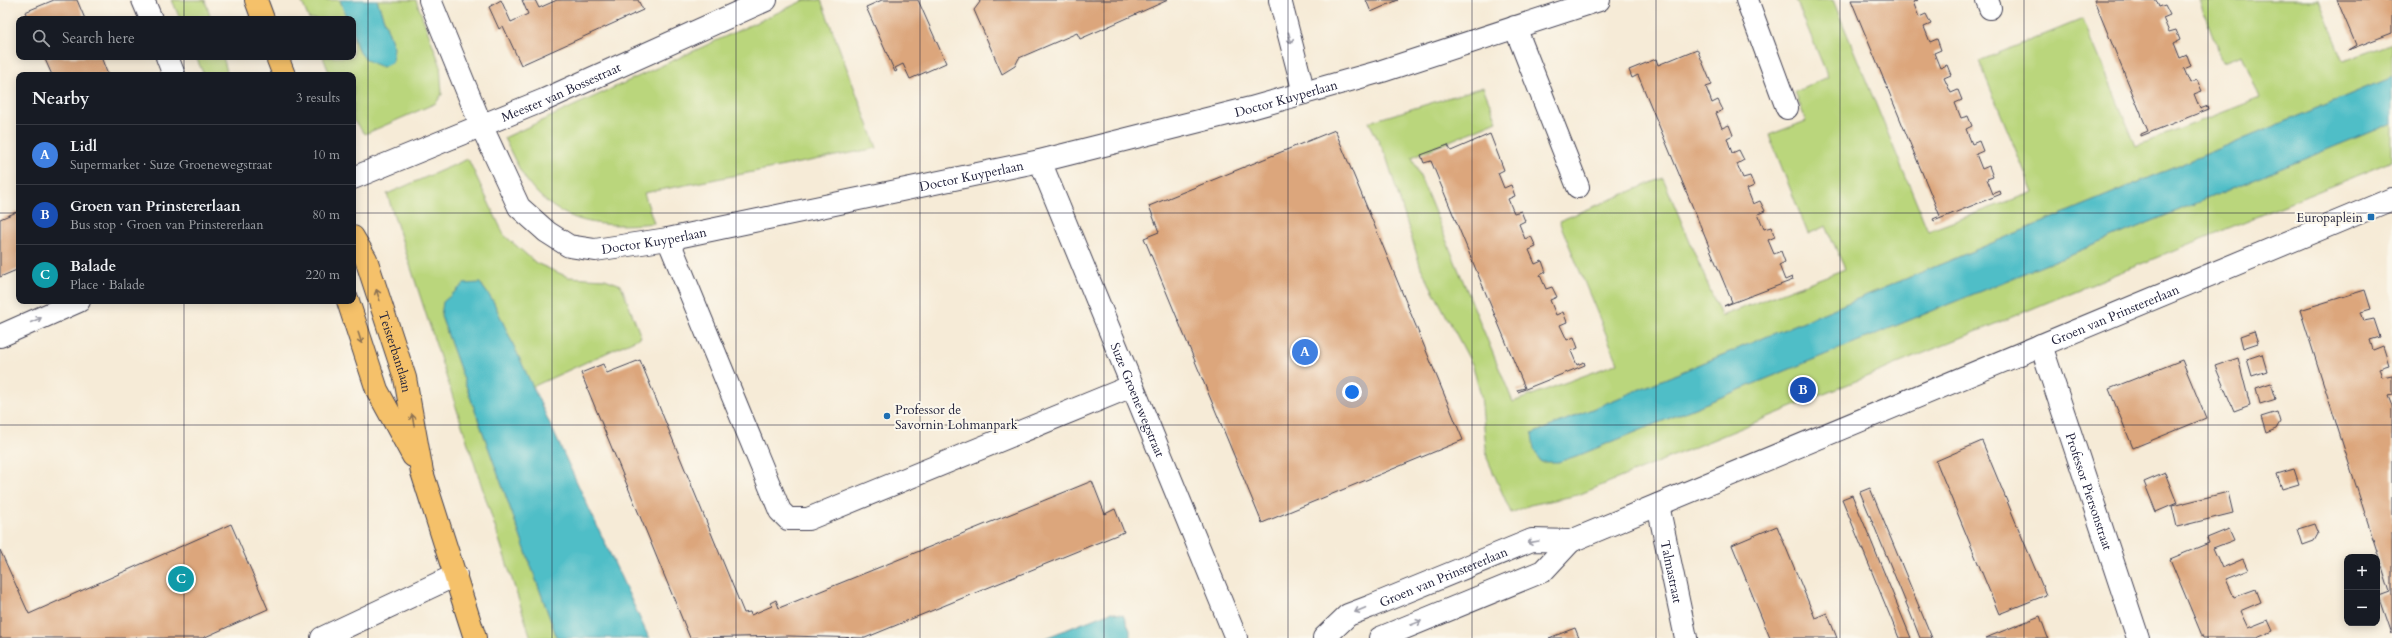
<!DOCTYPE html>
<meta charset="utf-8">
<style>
:root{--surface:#171b24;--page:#20242c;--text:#f1f3f6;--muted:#9ea1a6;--line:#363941;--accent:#db2777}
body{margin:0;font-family:Cardo,serif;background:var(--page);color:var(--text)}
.controls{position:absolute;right:12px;bottom:12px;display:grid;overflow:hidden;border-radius:8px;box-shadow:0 2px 10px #0003}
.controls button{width:36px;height:36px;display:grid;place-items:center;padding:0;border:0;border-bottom:1px solid var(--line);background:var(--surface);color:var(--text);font:20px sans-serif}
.you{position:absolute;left:1352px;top:392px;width:14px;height:14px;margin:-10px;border:3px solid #fff;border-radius:50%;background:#1a73e8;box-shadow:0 0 0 6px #1a73e833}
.badge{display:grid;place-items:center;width:26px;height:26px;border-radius:50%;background:var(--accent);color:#fff;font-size:13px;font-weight:700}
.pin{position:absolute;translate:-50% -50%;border:2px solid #fff;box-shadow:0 1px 4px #0006}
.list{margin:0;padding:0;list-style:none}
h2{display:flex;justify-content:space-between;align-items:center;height:52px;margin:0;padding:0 16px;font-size:17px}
h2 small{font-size:13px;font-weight:400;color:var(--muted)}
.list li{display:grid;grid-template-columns:26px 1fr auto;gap:12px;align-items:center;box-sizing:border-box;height:60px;padding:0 16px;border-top:1px solid var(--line)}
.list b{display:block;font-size:15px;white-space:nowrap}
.list p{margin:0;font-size:13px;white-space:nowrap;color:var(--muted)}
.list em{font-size:13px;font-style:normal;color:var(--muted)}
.icon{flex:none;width:22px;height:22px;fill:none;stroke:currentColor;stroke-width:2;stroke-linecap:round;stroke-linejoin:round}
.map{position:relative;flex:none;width:2392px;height:638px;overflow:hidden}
.search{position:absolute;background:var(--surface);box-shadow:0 2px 10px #0003;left:16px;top:16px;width:340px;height:44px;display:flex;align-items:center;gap:10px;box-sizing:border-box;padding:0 14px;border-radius:8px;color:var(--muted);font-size:15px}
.panel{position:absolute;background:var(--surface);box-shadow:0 2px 10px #0003;left:16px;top:72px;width:340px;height:232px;border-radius:8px}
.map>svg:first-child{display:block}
.green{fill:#bad67b;stroke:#6e7c5b}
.water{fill:#50bec7;stroke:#397081}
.building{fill:#dca67c}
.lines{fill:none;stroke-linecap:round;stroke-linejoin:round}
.minor-casing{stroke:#424052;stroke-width:24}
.major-casing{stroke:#424052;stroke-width:24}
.minor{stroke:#fff;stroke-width:22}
.major{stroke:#f5c16b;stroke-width:22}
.oneway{stroke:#9c9ca7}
.oneway2{stroke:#8c7253}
.grid{fill:none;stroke:#22223b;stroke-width:1;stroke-opacity:0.55}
.poi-dot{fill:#1f6fb2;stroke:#fbf7ec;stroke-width:1.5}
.labels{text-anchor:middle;stroke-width:4;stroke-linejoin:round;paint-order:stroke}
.street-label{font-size:13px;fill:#22223b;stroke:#fbf7ec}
.poi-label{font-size:13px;fill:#22223b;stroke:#fbf7ec;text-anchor:end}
</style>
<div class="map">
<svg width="2392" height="638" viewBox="0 0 2392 638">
<rect width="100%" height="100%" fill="#fbf7ec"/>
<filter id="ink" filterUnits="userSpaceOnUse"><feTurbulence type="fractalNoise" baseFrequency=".025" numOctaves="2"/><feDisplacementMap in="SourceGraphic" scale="8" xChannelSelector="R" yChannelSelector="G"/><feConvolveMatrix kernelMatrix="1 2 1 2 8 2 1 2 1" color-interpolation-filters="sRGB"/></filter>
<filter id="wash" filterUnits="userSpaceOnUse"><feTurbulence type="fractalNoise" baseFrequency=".012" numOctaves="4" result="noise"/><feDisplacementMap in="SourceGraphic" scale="16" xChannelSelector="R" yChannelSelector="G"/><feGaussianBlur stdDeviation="0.9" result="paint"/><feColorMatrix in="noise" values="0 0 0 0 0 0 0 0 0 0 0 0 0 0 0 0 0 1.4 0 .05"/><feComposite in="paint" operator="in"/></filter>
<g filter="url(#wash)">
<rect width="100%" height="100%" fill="#f6ebd7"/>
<g class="green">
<path d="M172 0H205L211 19H180Z"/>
<path d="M301 0H340L347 19H309Z"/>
<path d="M377 0H416L440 64 442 94 436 103 365 134 353 120V75H330L323 57H353V36L358 50 394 48Z"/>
<path d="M805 0H821L877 148 644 193 654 223C603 228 561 226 527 181 518 168 511 152 504 138Z"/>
<path d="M1796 0H1833L1928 231 2033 192 1979 61 2083 19 2136 146 2260 98 2242 55 2223 62 2199 0H2319L2344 61 2392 43V77L1532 434 1558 462 1582 454 2392 123V161L1578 495 1530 505 1511 513 1487 458 1481 396 1473 366 1421 268 1386 156 1369 122 1483 87 1497 121 1412 157 1513 402 1618 363 1559 221 1663 178 1721 316 1845 269 1826 226 1808 234 1769 135 1806 121 1795 92 1828 77Z"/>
<path d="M196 57H223L228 75H204Z"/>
<path d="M468 159 504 235 536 263 568 277 605 279 621 285 641 337 532 387 493 301 480 283 441 316 557 638H531L387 194Z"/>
</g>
<g class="water">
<path d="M340 0H377L394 48 392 62 383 67C357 60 353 44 353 19H347Z"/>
<path d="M2392 77V123L1582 454 1558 462H1541L1534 449 1532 434Z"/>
<path d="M480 283 493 301 649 638H557L441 316 443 302 464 284Z"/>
<path d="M1111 612 1123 615 1130 630V638H1045Z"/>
</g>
<g id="blocks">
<g class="building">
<path d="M54 0H77L85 19H28L25 12Z"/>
<path d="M501 0 511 22 528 14 522 0H535L539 8 557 0H638L643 10 521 65 503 26 499 29 489 7Z"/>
<path d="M882 0H918L946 63 910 79 903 64 895 68 897 71 895 72 866 7Z"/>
<path d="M979 0H1168L1080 39 1077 33 1019 58 1015 66 1002 74 974 10 980 2Z"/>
<path d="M1366 0H1398L1371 12Z"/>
<path d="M1851 0H1918L1913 2 1919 17 1926 14 1931 24 1924 27 1930 42 1937 39 1941 50 1934 53 1940 68 1947 65 1951 75 1944 78 1951 93 1958 90 1962 100 1955 103 1961 118 1968 116 1972 126 1966 129 1972 144 1979 141 1983 151 1976 154 1982 169 1989 166 1993 177 1987 179 1993 194 2000 191 2001 194 1934 221 1933 219 1940 216Z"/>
<path d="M2094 0H2156L2159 7 2165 5 2170 15 2163 18 2169 32 2176 30 2180 40 2174 43 2180 58 2187 55 2191 66 2184 69 2190 83 2197 80 2202 91 2194 94 2200 109 2208 106 2209 109 2141 136V134L2148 131Z"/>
<path d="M2337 0H2392V33L2348 50 2356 45Z"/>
<path d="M1697 49 1712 85 1706 87 1712 103 1718 100 1723 110 1716 113 1722 128 1729 125 1733 135 1727 138 1732 153 1739 150 1744 160 1737 164 1743 178 1750 176 1754 186 1747 189 1753 204 1760 201 1765 211 1758 214 1764 229 1771 227 1775 237 1768 240 1774 254 1781 251 1785 262 1779 265 1785 280 1792 277 1793 280 1724 306 1732 302 1638 75 1632 78 1629 70 1656 59 1658 65Z"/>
<path d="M44 57H101L108 75H52Z"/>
<path d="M1335 130 1463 440 1262 523 1144 238 1159 232 1149 206Z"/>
<path d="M1490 134 1504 170 1498 173 1504 188 1511 185 1515 196 1508 199 1514 213 1521 211 1525 221 1519 224 1525 239 1531 236 1536 247 1529 250 1535 264 1542 261 1546 272 1540 275 1546 289 1552 287 1557 297 1550 300 1556 315 1563 312 1567 322 1560 325 1567 340 1574 337 1578 348 1571 351 1577 365 1584 362 1585 365 1518 392 1517 390 1525 388 1431 161 1424 163 1421 155 1448 145 1451 151Z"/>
<path d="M19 211V269L0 277V219Z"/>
<path d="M2365 290 2371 309 2361 312 2364 321 2374 319 2380 337 2370 340 2373 350 2383 346 2389 365 2379 368 2382 377 2392 375V395L2388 396 2392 406V634L2379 596 2390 592 2300 310Z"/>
<path d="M2254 331 2258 343 2243 348 2240 336Z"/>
<path d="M2262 354 2267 371 2252 376 2247 359Z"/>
<path d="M2238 358 2250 405 2234 411 2215 366Z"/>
<path d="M640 360 744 613 750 612 751 615 772 606 770 603 776 600 779 608 1092 481 1105 514 1115 509 1124 532 865 638 788 636 690 638 581 373 603 364 607 373Z"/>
<path d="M2182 360 2206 418 2133 448 2109 389Z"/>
<path d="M2271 383 2276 399 2260 404 2256 388Z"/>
<path d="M2277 412 2280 422 2276 429 2266 433 2261 417Z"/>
<path d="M1982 441 2046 595 1999 614 1936 461Z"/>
<path d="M2294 469 2299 484 2282 489 2277 474Z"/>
<path d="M2165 473 2177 503 2156 512 2144 482Z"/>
<path d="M1870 488 1908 580 1932 638H1920L1911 615 1860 492Z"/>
<path d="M2228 492 2233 513 2177 527 2172 506Z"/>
<path d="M1852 495 1865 526 1911 638H1899L1842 499Z"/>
<path d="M231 524 268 609 203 638H0V550L29 614Z"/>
<path d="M2314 524 2318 534 2314 541 2303 545 2298 529Z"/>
<path d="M1777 526 1815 618 1827 613 1837 638H1770L1732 545Z"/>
<path d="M2229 529 2234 540 2213 548 2222 568 2243 559 2248 570 2226 579 2234 597 2256 589 2261 602 2240 611 2248 628 2268 620 2273 631 2257 638H2203L2170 559 2209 543 2207 538Z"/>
<path d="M2040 616 2048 638H1986L1993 635Z"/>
<path d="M1575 628 1579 638H1549Z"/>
</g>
</g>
</g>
<g filter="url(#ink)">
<use href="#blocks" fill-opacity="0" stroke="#424052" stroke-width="1"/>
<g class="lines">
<g class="minor-casing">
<g id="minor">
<path d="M143 0 151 19"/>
<path id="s1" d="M430 0 481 125 519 207 547 232 569 246 595 250 668 239 1040 161 1251 108 1382 71 1599 0"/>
<path d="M1280 0 1304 93"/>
<path d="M1747 0 1787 108"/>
<path d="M1987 0 1990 8"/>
<path d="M1515 27 1578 187"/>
<path d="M167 57 174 75"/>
<path id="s2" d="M1040 161 1236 638"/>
<path id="s3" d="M353 178 544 100 766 0"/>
<path d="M668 239 780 511 788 519H808L1132 386"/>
<path d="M0 336 79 301"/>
<path id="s4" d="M2041 345 2138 638"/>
<path id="s5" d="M1658 505 1686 638"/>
<path d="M322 638 456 575"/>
<path id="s6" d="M1324 638 1348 615 1369 607 1532 540 1571 541 2392 199"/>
<path d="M1380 638 1543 571 1571 541"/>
</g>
</g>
<g class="major-casing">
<g id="major">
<path d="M256 0 263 19"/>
<path d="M277 57 284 75"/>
<path id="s7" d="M353 237 366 259 405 378 422 472 475 638"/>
<path d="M348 301 377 390 413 456"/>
</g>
</g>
<use href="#minor" class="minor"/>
<use href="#major" class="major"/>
</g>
<defs><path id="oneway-shaft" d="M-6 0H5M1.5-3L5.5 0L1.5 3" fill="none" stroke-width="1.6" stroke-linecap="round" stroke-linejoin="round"/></defs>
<g class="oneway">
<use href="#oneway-shaft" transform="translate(1290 38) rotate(75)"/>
<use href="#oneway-shaft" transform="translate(36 320) rotate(-24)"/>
<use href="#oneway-shaft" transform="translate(1533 542) rotate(170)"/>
<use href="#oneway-shaft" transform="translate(1360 610) rotate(157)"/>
<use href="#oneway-shaft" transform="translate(1416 623) rotate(-22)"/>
</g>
<g class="oneway2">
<use href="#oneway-shaft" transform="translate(378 295) rotate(-108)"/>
<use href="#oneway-shaft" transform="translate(360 338) rotate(72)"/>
<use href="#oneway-shaft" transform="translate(413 420) rotate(-100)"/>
</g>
</g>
<path class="grid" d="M184 0V19M368 0V638M552 0V638M736 0V638M920 0V638M1104 0V638M1288 0V638M1472 0V638M1656 0V638M1840 0V638M2024 0V638M2208 0V638M184 57V75M0 213H19M353 213H2392M184 301V638M0 425H2392"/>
<g class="poi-dot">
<rect x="2367" y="213" width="8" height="8" rx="2"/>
<circle cx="887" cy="416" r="4"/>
</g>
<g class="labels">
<g class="street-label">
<text dy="5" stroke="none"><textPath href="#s3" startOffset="225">Meester van Bossestraat</textPath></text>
<text dy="5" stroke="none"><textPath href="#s1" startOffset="1023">Doctor Kuyperlaan</textPath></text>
<text dy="5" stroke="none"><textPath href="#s1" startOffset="699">Doctor Kuyperlaan</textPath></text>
<text dy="5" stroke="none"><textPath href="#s1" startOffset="375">Doctor Kuyperlaan</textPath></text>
<text dy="5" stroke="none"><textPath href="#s6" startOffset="860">Groen van Prinstererlaan</textPath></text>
<text dy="5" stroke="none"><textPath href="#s7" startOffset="123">Teisterbantlaan</textPath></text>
<text dy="5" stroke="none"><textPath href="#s2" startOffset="258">Suze Groenewegstraat</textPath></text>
<text dy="5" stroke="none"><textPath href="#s4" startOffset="154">Professor Piersonstraat</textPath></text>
<text dy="5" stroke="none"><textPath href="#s5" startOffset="68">Talmastraat</textPath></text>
<text dy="5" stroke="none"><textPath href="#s6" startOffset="136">Groen van Prinstererlaan</textPath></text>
</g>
<g class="poi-label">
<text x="2363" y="222">Europaplein</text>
<text x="895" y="414" text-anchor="start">Professor de<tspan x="895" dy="15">Savornin Lohmanpark</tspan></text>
</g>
</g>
</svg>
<div class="controls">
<button>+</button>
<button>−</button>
</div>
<div class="you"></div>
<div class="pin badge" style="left:1305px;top:352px;background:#3f7fe0">A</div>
<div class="pin badge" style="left:1803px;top:390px;background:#1a4fb4">B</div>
<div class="pin badge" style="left:181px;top:579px;background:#0f9aa8">C</div>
<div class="search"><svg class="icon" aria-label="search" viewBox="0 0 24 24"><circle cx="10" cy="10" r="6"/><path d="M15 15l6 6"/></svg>Search here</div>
<section class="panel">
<h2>Nearby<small>3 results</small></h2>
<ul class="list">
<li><span class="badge" style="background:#3f7fe0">A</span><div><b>Lidl</b><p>Supermarket · Suze Groenewegstraat</p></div><em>10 m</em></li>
<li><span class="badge" style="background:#1a4fb4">B</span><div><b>Groen van Prinstererlaan</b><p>Bus stop · Groen van Prinstererlaan</p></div><em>80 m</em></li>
<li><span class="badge" style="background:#0f9aa8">C</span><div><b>Balade</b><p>Place · Balade</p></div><em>220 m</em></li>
</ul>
</section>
</div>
